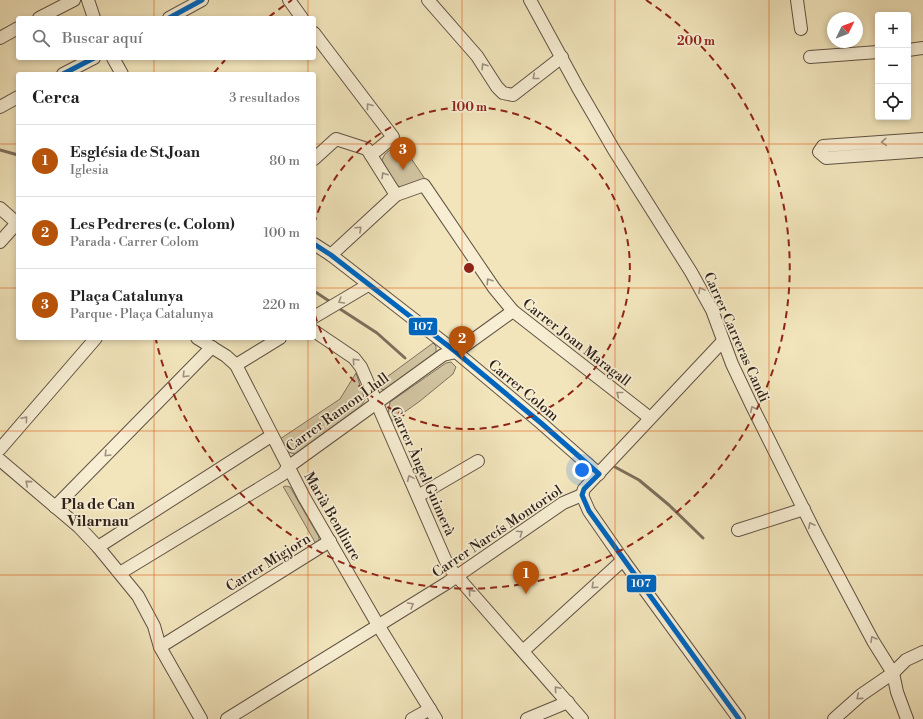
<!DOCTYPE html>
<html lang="es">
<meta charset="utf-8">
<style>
:root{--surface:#fff;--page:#f6f6f6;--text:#222;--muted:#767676;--line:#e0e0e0;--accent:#b45309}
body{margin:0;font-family:"Libre Bodoni",serif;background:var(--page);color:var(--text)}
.controls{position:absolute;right:12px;top:12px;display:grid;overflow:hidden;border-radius:4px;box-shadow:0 2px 6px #0003}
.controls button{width:36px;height:36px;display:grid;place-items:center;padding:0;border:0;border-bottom:1px solid var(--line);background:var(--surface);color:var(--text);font:20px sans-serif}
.compass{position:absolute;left:827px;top:12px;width:36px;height:36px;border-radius:50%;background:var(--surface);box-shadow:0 2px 6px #0003;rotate:47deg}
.you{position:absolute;left:582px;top:470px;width:14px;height:14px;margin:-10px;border:3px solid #fff;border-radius:50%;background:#1a73e8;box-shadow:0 0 0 6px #1a73e833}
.badge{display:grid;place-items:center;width:26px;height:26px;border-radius:50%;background:var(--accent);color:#fff;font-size:13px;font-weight:700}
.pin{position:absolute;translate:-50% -33px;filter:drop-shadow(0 1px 2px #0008)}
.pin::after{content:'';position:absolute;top:21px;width:14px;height:12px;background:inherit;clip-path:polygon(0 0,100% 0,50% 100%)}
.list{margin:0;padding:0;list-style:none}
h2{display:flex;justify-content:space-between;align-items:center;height:52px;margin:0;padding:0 16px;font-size:17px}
h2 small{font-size:13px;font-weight:400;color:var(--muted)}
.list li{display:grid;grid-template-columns:26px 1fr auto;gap:12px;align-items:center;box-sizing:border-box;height:72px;padding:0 16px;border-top:1px solid var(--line)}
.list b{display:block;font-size:15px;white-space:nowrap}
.list p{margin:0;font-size:13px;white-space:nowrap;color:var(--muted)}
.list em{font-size:13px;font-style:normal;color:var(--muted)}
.icon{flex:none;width:22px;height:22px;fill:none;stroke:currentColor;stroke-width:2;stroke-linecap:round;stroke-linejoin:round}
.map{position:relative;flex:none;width:923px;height:719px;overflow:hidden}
.search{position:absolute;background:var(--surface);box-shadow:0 2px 6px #0003;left:16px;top:16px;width:300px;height:44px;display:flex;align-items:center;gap:10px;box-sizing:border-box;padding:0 14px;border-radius:4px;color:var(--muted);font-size:15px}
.panel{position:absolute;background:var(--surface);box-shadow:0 2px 6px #0003;left:16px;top:72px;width:300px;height:268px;border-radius:4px}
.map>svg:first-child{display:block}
.green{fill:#d1c4a1;stroke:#80735e}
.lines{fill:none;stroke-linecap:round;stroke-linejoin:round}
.stream{stroke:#7c6f5c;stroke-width:3}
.minor-casing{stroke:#605344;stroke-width:14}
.minor{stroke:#f7eed3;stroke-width:12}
.bus-1-casing{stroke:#f7eed3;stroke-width:8}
.bus-1{stroke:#0065bd;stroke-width:5}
.oneway{stroke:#9d9281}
.grid{fill:none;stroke:#df560d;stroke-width:1;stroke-opacity:0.55}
.ring{fill:none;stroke:#8f2418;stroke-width:2;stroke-dasharray:7 5}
.labels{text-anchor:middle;stroke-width:3.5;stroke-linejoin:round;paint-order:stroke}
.street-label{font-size:14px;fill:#2f221c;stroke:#f7eed3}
.neighbourhood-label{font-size:15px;font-weight:bold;fill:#2f221c;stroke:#f7eed3}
.centre{fill:#8f2418;stroke:#f7eed3;stroke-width:2}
.ring-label{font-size:12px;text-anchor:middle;font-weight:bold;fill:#8f2418;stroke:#f7eed3;stroke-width:3.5;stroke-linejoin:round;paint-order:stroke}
.line-badge{stroke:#f7eed3;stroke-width:1.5}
.badge-label{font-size:11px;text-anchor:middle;font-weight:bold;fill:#fff}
</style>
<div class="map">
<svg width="923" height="719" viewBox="0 0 923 719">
<rect width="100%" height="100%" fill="#f2e5bc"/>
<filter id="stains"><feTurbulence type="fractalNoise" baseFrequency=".005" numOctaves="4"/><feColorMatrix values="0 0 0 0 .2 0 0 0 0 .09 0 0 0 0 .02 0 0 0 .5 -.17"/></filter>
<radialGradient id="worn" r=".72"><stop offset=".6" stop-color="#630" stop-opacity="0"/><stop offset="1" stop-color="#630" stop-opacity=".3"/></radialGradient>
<g class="green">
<path d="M400 142 425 179 401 187 395 185 382 160 385 154Z"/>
<path d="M433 343 436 346V352L385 390 377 388 376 385Z"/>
<path d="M451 362 456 367 453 374 420 401 392 421 388 413 390 402 446 363Z"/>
<path d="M356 373 365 400 361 406 295 454 287 452 280 439 340 399Z"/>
<path d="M286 486 290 487 319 537V542L316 544 284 488 283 487Z"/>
</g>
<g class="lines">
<g class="stream">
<path d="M0 150 18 155"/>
<path d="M314 291 332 303"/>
<path d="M337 307 377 333 405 358"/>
<path d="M615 467 639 480 669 505 703 538"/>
</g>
<g class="minor-casing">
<g id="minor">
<path d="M88 0 94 18"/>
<path d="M289 0 302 18"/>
<path d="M428 0 477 56 497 87 503 93 513 95 562 57"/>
<path d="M530 0 578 88 614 150 691 272 712 310 732 364 751 404 816 534 873 641 893 673 897 692 907 719"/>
<path d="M797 0 801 29"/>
<path d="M39 18 74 0"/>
<path d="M169 18 202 0"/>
<path d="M314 33 393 137 371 155"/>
<path d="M0 38 18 28"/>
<path d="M908 50 923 48"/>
<path d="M810 57 878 52"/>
<path d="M113 58 122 74"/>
<path d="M63 74 94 58"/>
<path d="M0 107 18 97"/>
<path d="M923 139 823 146 819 152 826 158 923 151"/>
<path d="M314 159 336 139 367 149 396 195"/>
<path d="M0 208 18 224"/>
<path d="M0 242 17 223"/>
<path d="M314 244 331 255 456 352 541 423 599 474"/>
<path d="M331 255 396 195 424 185 494 288 513 311 650 418"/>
<path d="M314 317 368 285"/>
<path d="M314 331 354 358 361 367 448 566 582 719"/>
<path d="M197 338 226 356 236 365 304 497 378 625 436 719"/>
<path d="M236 365 280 338"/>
<path d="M0 449 96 338"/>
<path d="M0 460 79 527 98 547 138 596 154 626 160 647 201 719"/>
<path d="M582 495 589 511 623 560 739 719"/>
<path d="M418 496 478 461"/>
<path d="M55 507 212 347"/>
<path d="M738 530 804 509"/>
<path d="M98 547 271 436"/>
<path d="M120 573 283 474 288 467 443 355 456 352 513 311"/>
<path d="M160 647 330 541"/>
<path d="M523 651 623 560"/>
<path d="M227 719 447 583 563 503 582 495 584 489 723 341"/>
<path d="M412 719 430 709"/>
<path d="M527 719 568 702"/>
<path d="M834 719 861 695 893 673 906 660 923 652"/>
</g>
</g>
<use href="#minor" class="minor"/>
<g class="bus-1-casing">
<g id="bus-1">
<path d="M169 18 202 0"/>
<path d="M63 74 94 58"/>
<path d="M314 244 331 255 456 352 541 423 599 474 584 489 582 495 589 511 739 719"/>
</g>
</g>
<use href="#bus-1" class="bus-1"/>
</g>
<defs><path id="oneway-chevron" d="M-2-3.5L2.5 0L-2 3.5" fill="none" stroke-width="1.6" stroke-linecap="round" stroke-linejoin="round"/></defs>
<g class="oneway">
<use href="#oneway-chevron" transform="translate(484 66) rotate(-123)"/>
<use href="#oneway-chevron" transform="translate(535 77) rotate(141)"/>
<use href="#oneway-chevron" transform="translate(369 106) rotate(-127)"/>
<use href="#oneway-chevron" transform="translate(884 142) rotate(176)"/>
<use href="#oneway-chevron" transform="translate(384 175) rotate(-122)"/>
<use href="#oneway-chevron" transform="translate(359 229) rotate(-43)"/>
<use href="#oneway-chevron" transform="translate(489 281) rotate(-124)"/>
<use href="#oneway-chevron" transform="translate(701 290) rotate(-118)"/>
<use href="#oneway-chevron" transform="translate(341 301) rotate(149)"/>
<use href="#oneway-chevron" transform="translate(355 361) rotate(-133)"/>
<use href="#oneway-chevron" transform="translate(185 375) rotate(135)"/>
<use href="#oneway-chevron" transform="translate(619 394) rotate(-142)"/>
<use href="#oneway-chevron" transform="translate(753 409) rotate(-116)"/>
<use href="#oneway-chevron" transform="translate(25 419) rotate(-49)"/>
<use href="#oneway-chevron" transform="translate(107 454) rotate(135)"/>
<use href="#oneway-chevron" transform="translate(410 478) rotate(-114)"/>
<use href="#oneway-chevron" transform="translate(28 483) rotate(-140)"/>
<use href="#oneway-chevron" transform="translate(811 525) rotate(-117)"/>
<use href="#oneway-chevron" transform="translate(520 533) rotate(-34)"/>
<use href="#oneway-chevron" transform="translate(594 586) rotate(138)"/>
<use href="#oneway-chevron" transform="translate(471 592) rotate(-132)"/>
<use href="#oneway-chevron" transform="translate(411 605) rotate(-31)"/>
<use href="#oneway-chevron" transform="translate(873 639) rotate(-120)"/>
<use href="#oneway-chevron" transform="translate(557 689) rotate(-131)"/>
<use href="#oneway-chevron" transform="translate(859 697) rotate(140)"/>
</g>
<path class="grid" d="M154 0V18M308 0V18M462 0V719M615 0V719M769 0V719M154 58V74M308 58V74M0 144H18M314 144H923M0 288H18M314 288H923M154 338V719M308 338V719M0 431H923M0 575H923"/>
<g class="ring">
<path d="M314 224A161 161 0 1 1 314 312"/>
<path d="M214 73A321 321 0 0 1 225 60M269 17A321 321 0 0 1 292 0M646 0A321 321 0 1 1 156 340"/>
</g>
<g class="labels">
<g class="street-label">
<text transform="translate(737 337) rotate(66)" y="5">Carrer Carreras Candi</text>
<text transform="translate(577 342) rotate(38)" y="5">Carrer Joan Maragall</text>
<text transform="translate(524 390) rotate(40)" y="5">Carrer Colom</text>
<text transform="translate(337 412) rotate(-36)" y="5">Carrer Ramon Llull</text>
<text transform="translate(423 471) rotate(66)" y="5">Carrer Àngel Guimerà</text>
<text transform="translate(333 516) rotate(60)" y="5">Marià Benlliure</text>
<text transform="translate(497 531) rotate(-34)" y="5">Carrer Narcís Montoriol</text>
<text transform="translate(268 562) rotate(-32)" y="5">Carrer Migjorn</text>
</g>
<g class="neighbourhood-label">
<text x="98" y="509">Pla de Can<tspan x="98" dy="17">Vilarnau</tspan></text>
</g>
</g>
<circle cx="469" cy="268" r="6" class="centre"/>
<g class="ring-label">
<text x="696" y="45">200 m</text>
<text x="469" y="111">100 m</text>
</g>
<g class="line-badge">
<rect x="408" y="317" width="30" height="19" rx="4" fill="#0065bd"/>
<rect x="626" y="574" width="31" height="19" rx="4" fill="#0065bd"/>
</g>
<g class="badge-label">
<text x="423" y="330">107</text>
<text x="641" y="587">107</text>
</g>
<rect width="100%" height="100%" filter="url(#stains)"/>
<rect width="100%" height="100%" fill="url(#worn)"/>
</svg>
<div class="controls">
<button>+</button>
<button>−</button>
<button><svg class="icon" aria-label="locate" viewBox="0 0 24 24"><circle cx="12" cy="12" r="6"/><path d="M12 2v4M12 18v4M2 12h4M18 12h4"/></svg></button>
</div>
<svg class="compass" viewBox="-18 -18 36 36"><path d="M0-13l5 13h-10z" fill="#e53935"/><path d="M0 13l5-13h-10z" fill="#767676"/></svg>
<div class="you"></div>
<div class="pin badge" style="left:526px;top:594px">1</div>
<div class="pin badge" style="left:462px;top:359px">2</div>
<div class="pin badge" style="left:403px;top:170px">3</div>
<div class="search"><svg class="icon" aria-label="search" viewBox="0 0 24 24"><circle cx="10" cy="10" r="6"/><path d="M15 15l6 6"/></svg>Buscar aquí</div>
<section class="panel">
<h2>Cerca<small>3 resultados</small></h2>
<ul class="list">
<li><span class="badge">1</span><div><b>Església de St.Joan</b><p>Iglesia</p></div><em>80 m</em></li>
<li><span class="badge">2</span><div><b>Les Pedreres (c. Colom)</b><p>Parada · Carrer Colom</p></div><em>100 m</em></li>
<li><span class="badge">3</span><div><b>Plaça Catalunya</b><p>Parque · Plaça Catalunya</p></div><em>220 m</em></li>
</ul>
</section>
</div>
